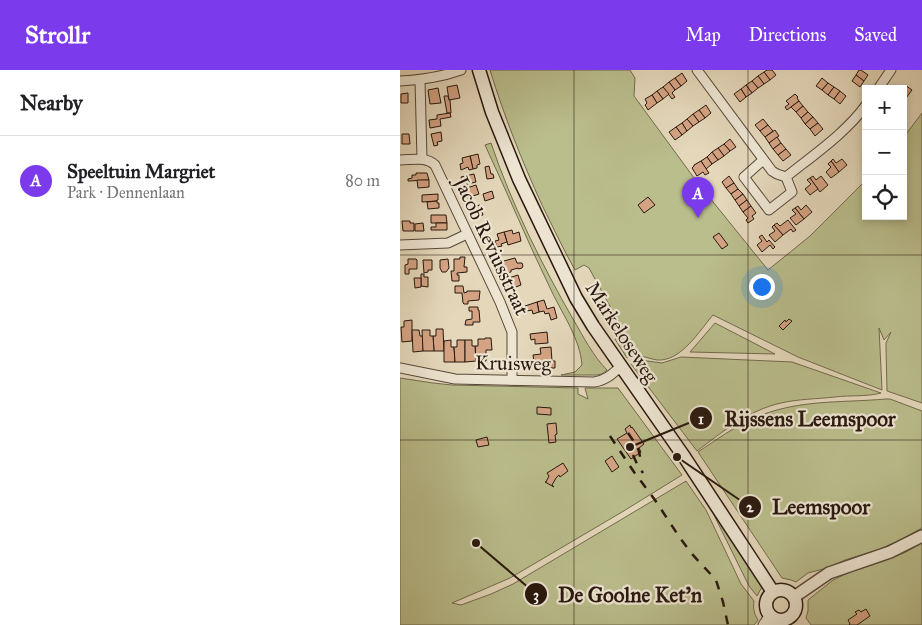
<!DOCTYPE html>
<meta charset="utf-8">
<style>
:root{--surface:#fff;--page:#f2f2f2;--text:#202124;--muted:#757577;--line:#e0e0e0;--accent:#7c3aed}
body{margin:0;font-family:"IM FELL Great Primer",serif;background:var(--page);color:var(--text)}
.controls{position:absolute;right:15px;top:15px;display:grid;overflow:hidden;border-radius:0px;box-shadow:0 2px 8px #0003}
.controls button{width:45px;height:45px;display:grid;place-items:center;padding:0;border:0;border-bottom:1px solid var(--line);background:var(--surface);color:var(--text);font:25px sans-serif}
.you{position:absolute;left:361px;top:216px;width:18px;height:18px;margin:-12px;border:4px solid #fff;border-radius:50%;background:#1a73e8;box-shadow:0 0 0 8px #1a73e833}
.badge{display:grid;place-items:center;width:32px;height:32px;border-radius:50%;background:var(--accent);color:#fff;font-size:16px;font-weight:700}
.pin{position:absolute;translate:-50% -41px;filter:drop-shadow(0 1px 2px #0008)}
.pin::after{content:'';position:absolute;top:26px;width:18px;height:15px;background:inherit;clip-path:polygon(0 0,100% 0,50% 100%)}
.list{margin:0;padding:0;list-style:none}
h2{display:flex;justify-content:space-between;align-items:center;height:65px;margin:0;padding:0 20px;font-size:21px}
h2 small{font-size:16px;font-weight:400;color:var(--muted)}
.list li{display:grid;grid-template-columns:32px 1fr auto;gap:15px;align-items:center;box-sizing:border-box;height:90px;padding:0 20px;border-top:1px solid var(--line)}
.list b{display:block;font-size:19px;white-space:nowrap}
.list p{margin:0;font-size:16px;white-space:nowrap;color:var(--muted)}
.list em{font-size:16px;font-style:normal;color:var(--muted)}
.icon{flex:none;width:28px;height:28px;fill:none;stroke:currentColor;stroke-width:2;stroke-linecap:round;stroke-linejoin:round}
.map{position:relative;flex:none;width:522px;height:555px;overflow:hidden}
header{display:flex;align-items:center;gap:30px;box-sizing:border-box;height:70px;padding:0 25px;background:var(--accent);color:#fff}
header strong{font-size:24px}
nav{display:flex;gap:28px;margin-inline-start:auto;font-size:18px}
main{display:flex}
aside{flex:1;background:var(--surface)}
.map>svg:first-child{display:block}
.green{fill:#babd8c;stroke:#716a4d}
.building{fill:#d4a383;stroke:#28180e}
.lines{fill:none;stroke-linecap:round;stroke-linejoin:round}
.minor-casing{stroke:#574839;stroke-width:11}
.tertiary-casing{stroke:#574839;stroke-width:14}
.secondary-casing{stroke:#28180e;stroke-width:15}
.minor{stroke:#ede5d2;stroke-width:9}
.tertiary{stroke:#ede5d2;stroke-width:11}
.secondary{stroke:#ede5d2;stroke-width:12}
.rail{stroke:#28180e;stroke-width:2.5;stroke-dasharray:9 9;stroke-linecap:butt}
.grid{fill:none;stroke:#28180e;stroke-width:1;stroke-opacity:0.55}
.labels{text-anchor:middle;stroke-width:4.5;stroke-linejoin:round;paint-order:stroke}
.street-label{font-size:20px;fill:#28180e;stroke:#ede5d2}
.leader{fill:none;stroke:#28180e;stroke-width:2}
.callout-dot{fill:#28180e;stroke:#ede5d2;stroke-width:2}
.mark-label{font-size:15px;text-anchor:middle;font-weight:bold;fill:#fff}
.callout-label{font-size:21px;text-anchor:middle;font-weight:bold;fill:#28180e;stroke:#ede5d2;stroke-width:4.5;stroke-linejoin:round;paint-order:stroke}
</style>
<header>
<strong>Strollr</strong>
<nav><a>Map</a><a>Directions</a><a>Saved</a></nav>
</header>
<main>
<aside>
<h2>Nearby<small></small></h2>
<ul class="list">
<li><span class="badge">A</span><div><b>Speeltuin Margriet</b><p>Park · Dennenlaan</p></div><em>80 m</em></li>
</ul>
</aside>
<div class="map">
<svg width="522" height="555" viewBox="0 0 522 555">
<rect width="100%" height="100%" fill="#e4d7ba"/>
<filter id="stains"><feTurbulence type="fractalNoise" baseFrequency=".004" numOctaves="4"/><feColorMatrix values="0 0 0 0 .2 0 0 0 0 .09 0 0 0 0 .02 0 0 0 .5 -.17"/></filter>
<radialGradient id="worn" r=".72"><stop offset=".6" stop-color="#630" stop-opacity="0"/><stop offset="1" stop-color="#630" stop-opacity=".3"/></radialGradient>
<g class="green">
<path d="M90 0H230L235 8 234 26 297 112 368 200 410 166 466 110V146H503V68L522 43V333L487 321 486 278V273L491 262 484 270 479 258 482 320 398 287 313 245C300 260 281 292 257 290 245 288 240 283 227 288L215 269 221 265 223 260 189 198 184 195 175 200C163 179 153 157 142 135 122 91 104 46 90 0Z"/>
<path d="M91 73C111 133 142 195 173 249 183 266 193 286 207 300L202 304 197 305H161L175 302 182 295C180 269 163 245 152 222 128 173 108 124 85 75Z"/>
<path d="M315 253 375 284 290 282Z"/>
<path d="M281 287 392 292 481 323C466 327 450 325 435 327 417 329 398 329 381 333 349 340 322 362 297 381L231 294 233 291 240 290 262 293Z"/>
<path d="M0 308 33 313 52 315 178 318V324L188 329 185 318H218L282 405 222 442 110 508 52 533 61 535 91 524 113 514 286 411 306 440 341 514 354 531C353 538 354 544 358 550L354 555H0Z"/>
<path d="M486 329H490L522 341V458L500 470 480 479 445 490 427 498 408 503 396 512 391 510 382 508 298 382C316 370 334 357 354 348 398 329 440 333 486 329Z"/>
<path d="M311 439 362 517 357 526 349 516Z"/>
<path d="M522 473V555H411L406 548 408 541V530L433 510 450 502 484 491 506 482Z"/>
</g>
<g class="building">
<path d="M367 0H372L376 5 370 10 364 2Z"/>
<path d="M459 0H461L468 5 464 11 456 5Z"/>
<path d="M364 2 370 10 364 14 358 6Z"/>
<path d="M282 3 287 11 281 16 275 8Z"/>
<path d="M456 5 464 11 460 17 452 11Z"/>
<path d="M358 6 364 14 358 18 352 11Z"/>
<path d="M275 8 281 16 275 20 269 12Z"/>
<path d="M422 8 428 13 422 20 416 16Z"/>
<path d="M352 11 358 18 352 23 346 15Z"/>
<path d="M269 12 275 20 272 23 275 27 272 29 263 17Z"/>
<path d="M428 13 434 17 428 25 422 20Z"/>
<path d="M57 15 60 28 49 30 47 17Z"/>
<path d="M346 15 352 23 346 27 341 19Z"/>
<path d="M505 15 512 20 506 28 503 26V19Z"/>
<path d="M263 17 269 24 263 29 257 21Z"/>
<path d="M434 17 440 21 434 29 428 25Z"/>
<path d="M38 18 41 33 30 34 28 20Z"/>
<path d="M341 19 346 27 340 32 334 24Z"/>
<path d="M257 21 263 29 257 33 252 25Z"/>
<path d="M440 21 446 26 440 34 434 29Z"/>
<path d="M8 23V33H1V24Z"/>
<path d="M395 24 398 27 397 28 399 31 387 40 385 37 389 34 386 31Z"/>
<path d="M252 25 257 33 248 40 245 35 247 33 245 29Z"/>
<path d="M44 26H48L49 30H50L51 43H47Z"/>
<path d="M399 31 403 36 396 42 391 37Z"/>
<path d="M306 35 311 43 305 48 299 40Z"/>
<path d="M403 36 408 42 401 48 396 42Z"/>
<path d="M299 40 305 48 299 52 293 44Z"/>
<path d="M408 42 413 47 405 54 401 48Z"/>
<path d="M50 43 51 47 40 49 41 56 30 58 29 50 37 49V45Z"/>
<path d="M293 44 299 52 293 56 287 49Z"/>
<path d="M413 47 418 53 410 59 405 54Z"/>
<path d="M287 49 293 56 287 61 282 53Z"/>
<path d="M363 49 368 55 360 61 355 55Z"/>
<path d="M282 53 287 61 282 65 276 57Z"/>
<path d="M418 53 423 59 415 66 410 59Z"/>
<path d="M368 55 373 61 365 67 360 61Z"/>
<path d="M276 57 282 65 275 70 269 62Z"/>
<path d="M375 60 379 66 369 73 365 67Z"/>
<path d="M41 62 42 71 37 72 38 75 34 76 31 64Z"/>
<path d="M2 64H9L10 74H2Z"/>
<path d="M377 67 381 73 373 79 369 73Z"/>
<path d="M330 69 336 77 330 81 324 74Z"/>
<path d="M381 73 386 79 378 85 373 79Z"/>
<path d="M324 74 330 81 324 86 318 78Z"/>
<path d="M318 78 324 86 318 90 312 82Z"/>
<path d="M386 79 391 85 383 91 378 85Z"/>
<path d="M312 82 318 90 312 94 307 87Z"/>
<path d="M78 84 80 94 77 95V98L73 99 70 86Z"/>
<path d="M70 86 73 99 69 100 68 97 61 100 60 94 63 93 62 88Z"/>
<path d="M307 87 312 94 306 99 301 91Z"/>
<path d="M433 89 436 93 442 89 447 95 439 102 431 91Z"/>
<path d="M301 91 309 103 305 105 303 102 297 106 292 98 294 96V95Z"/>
<path d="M431 91 439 102 431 108 426 102 431 97 428 94Z"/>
<path d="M89 96 91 104H93L94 108 87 109 85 97Z"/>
<path d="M16 103H27L29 110 8 111V109L12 108V105H16Z"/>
<path d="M74 104 76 112 63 115 61 107Z"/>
<path d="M329 106 334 113 326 118 322 112Z"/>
<path d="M413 106 416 110 421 106 428 115 420 122 410 108Z"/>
<path d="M410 108 418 119 410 125 405 119 411 114 407 110Z"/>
<path d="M17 110H29V117L18 118Z"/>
<path d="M334 113 338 119 331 124 326 118Z"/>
<path d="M76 115 79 124 67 128 64 119Z"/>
<path d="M338 119 343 124 335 130 331 124Z"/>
<path d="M92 121 94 128 85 131 83 124Z"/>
<path d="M38 124V130H37V131L22 132V125Z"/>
<path d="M343 124 347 130 339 136 335 130Z"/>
<path d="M248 127 255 135 244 143 238 135Z"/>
<path d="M347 130 351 136 343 142 339 136Z"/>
<path d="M37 131V133H39V138L28 139 27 132Z"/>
<path d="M80 135 83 145 72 148 69 138Z"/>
<path d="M406 135 412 142 404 149 395 138 398 136 401 140Z"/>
<path d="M351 136 356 143 352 146 354 149 348 153 346 150 348 148 343 142Z"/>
<path d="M395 138 404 149 396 155 390 148 396 144 392 140Z"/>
<path d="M31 145H46L47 153H31Z"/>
<path d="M388 150 396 160 393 162 391 159 383 165 374 155 377 153 380 156Z"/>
<path d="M2 151H10V153H14V161H3Z"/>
<path d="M23 153 24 161H15V154Z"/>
<path d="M36 153H47V160H31V157H36Z"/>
<path d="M374 155 383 165 375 172 369 165 375 161 372 157Z"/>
<path d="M112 160 113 164 119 162 121 171 108 175 104 162Z"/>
<path d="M104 162 107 172 101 174 102 176 97 177 95 171 99 170 97 164Z"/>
<path d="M319 163 328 175 322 179 313 167Z"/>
<path d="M362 165 367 172 369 170 375 177 373 179 370 175 362 182 357 175 362 171 359 167Z"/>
<path d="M60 187H65L64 197H67V202L57 203V205H59V211H52L51 201H54V189H60Z"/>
<path d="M115 188 117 193H122L123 196 122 198 118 199V198L111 200V202L107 203 105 197 101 198 100 192Z"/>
<path d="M8 189H16L17 190V199H9V204H5V195L8 194Z"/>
<path d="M48 189 49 198 46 202H42L40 198V190Z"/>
<path d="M23 190H32V200H28V202L24 203Z"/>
<path d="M21 204H24V207H28V217L21 216Z"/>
<path d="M118 205 121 215 105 221 102 210Z"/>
<path d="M14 208H21V217L15 218Z"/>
<path d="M55 216H63L64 223 67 222V221H80L79 230 68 231V234H64L63 233 62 223H55Z"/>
<path d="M144 230 147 239 154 237 157 248 151 250 149 243 145 244 144 241 139 242 137 232Z"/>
<path d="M137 232 139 242 133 244 132 240 127 241 125 236Z"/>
<path d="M69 237H78V240H79L80 252H73V255H65L66 250 72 249V241H69Z"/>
<path d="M389 249 392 251 383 260 379 256 385 250 386 252Z"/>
<path d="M12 250V271L2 272 1 257H4V251Z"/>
<path d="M36 259H43L44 281H34L33 266H36Z"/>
<path d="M12 260H19L20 266H23V281L13 282Z"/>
<path d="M22 260H30V266H33L34 281H23Z"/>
<path d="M147 262 148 273 135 274V269L131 270 130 264Z"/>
<path d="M85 268H91L92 280H86V291H76L75 276H78V269H85Z"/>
<path d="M51 270V277H54L55 292H44V271Z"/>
<path d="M57 270H65V292H55L54 277H57Z"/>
<path d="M65 270H72V276H75L76 291 65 292Z"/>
<path d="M151 277 152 291H155V298H151L150 296 136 298V293H134L133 285 141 284 140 278Z"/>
<path d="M137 337 151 338V345L137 344Z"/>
<path d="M156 353 157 364 155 365 156 372 149 373 147 354Z"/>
<path d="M230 355 231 358 232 357 244 374 239 378 241 382 231 389 217 369 227 363 225 359Z"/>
<path d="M87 367 89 375 78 377 76 370Z"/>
<path d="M212 386 219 397 212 402 205 391Z"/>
<path d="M163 393 168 401 160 407 159 405 156 408 152 415 154 417 145 412H146L149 406 147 403Z"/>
<path d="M466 539 470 546 457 555H449L450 554 448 550 457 544 455 542 459 540 461 542Z"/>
</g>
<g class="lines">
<g class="minor-casing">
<g id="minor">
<path d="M297 0 372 101 377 104 386 107 392 122 369 140 344 107 363 90"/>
<path d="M20 10 22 89"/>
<path d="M0 11C21 10 41 7 61 0"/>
<path d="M478 19 491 0"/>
<path d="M0 90C12 90 26 86 35 95L100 232 112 262V310"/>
<path d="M386 107C412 86 446 63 466 35"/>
<path d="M0 175 48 173 67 164"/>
<path d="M0 298 55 309 194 312C205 311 212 304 220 297"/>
<path d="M363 555 369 546"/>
<path d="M371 555 375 550"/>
</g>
</g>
<g class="tertiary-casing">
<path id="tertiary" d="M394 527 429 503 490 482 522 466"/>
</g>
<g class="secondary-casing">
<g id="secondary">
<path d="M79 0 92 42 119 109 176 228 193 256 285 388 373 522"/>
<circle cx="381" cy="535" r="15"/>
</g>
</g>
<use href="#minor" class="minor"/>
<use href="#tertiary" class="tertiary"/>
<use href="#secondary" class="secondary"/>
<g class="rail">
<path d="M228 363C236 375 241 379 240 394"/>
<path d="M210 366 234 402 255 430 280 468 292 484 316 510 323 532 328 555"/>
<path d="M233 385 238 396 243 403"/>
</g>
</g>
<path class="grid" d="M174 0V555M348 0V555M0 185H522M0 370H522"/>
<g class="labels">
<g class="street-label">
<text transform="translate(92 176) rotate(65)" y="7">Jacob Reviusstraat</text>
<text transform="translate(222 262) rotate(57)" y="7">Markeloseweg</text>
<text transform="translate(113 293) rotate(1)" y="7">Kruisweg</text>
</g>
</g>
<path class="leader" d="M230 377L301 348M277 387L350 437M76 473L136 524"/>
<g class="callout-dot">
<circle cx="230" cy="377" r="5"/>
<circle cx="277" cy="387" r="5"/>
<circle cx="76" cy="473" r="5"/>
<circle cx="301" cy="348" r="12"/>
<circle cx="350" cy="437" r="12"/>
<circle cx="136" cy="524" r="12"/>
</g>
<g class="mark-label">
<text x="301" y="354">1</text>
<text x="350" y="442">2</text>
<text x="136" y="530">3</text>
</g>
<g class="callout-label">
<text x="410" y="356">Rijssens Leemspoor</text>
<text x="421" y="444">Leemspoor</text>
<text x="230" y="532">De Goolne Ket'n</text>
</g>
<rect width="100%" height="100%" filter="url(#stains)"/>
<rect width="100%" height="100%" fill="url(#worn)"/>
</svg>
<div class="controls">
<button>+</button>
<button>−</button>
<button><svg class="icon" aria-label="locate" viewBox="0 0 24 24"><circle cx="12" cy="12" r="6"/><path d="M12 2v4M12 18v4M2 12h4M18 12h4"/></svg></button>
</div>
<div class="you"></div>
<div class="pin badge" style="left:298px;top:148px">A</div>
</div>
</main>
